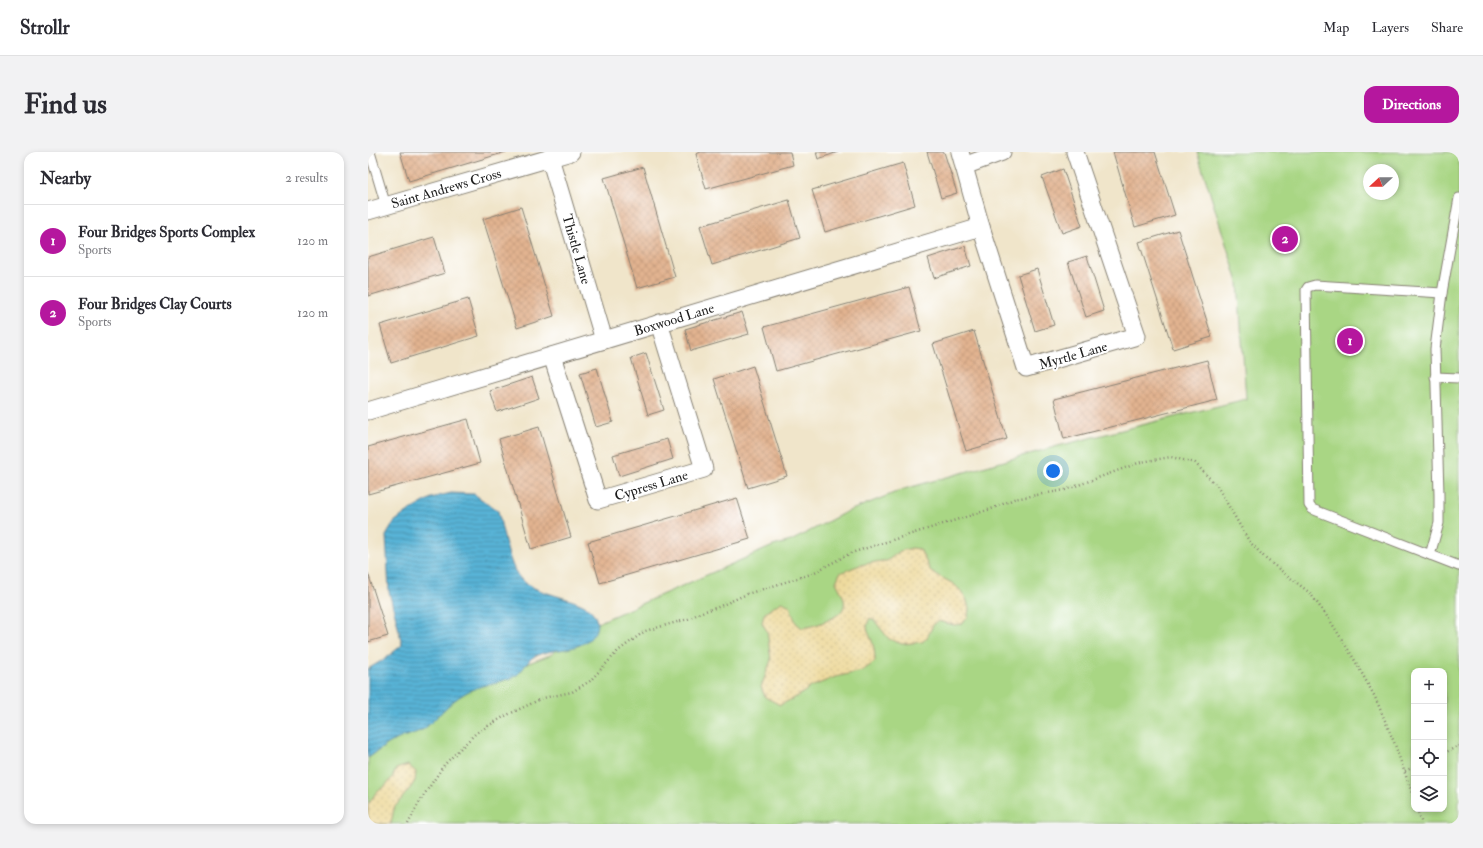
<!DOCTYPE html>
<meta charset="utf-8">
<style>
:root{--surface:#fff;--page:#f2f2f3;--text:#2b2b33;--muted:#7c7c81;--line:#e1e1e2;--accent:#b5179e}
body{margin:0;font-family:"IM FELL Double Pica",serif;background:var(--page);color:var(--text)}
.controls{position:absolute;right:12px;bottom:12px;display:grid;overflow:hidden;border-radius:8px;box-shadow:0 2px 6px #0003}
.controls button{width:36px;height:36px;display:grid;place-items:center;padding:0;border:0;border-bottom:1px solid var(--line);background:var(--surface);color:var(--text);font:20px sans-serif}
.compass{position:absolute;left:995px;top:12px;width:36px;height:36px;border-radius:50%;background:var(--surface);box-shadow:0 2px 6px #0003;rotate:248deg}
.you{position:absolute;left:685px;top:319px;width:14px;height:14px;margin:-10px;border:3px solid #fff;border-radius:50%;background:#1a73e8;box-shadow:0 0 0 6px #1a73e833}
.badge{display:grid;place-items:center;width:26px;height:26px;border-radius:50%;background:var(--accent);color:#fff;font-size:13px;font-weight:700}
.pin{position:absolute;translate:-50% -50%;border:2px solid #fff;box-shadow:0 1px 4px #0006}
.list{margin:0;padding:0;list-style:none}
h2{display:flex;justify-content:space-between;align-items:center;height:52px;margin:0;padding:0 16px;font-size:17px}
h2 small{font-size:13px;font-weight:400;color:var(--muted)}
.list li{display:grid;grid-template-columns:26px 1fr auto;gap:12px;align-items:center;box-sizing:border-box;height:72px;padding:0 16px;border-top:1px solid var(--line)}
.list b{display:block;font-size:15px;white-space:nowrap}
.list p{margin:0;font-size:13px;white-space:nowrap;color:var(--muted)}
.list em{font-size:13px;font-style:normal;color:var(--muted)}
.icon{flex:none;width:22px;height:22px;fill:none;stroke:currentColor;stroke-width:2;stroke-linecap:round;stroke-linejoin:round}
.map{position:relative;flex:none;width:1091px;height:672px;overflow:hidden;border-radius:12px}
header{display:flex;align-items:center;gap:24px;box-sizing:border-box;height:56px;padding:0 20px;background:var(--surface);border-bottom:1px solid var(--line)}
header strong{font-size:19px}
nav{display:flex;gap:22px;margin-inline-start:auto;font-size:14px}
.intro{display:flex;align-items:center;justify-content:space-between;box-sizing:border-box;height:96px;padding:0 24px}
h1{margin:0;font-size:28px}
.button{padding:10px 18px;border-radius:12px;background:var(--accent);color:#fff;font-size:14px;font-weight:700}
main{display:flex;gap:24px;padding:0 24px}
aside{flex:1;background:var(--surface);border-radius:12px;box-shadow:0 2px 6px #0003}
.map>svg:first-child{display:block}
.green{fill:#a9d684;stroke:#627950;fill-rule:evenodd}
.sand{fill:url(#sand-dots);stroke:#857b5d}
.water{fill:url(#water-rules);stroke:#3a6879}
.building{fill:url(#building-cross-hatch)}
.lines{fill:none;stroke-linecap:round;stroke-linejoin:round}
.service-casing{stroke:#868073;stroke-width:11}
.minor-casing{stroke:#868073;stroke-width:19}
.path{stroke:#868073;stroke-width:2.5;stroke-dasharray:1 3;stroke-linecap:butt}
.service{stroke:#fff;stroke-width:9}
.minor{stroke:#fff;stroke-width:17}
.labels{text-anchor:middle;stroke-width:4;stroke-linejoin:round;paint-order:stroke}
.street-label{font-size:14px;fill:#1c1c1c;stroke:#fff}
</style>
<header>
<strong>Strollr</strong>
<nav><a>Map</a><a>Layers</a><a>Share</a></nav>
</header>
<div class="intro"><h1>Find us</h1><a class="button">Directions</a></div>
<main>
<aside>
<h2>Nearby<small>2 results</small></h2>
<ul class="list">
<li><span class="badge">1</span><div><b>Four Bridges Sports Complex</b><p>Sports</p></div><em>120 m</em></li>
<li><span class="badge">2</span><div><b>Four Bridges Clay Courts</b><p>Sports</p></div><em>120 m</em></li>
</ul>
</aside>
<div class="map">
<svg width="1091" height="672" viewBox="0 0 1091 672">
<defs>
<pattern id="sand-dots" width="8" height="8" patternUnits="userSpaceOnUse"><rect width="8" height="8" fill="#eeda9e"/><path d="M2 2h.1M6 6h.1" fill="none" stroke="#ccba88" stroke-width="1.8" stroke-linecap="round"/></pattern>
<pattern id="water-rules" width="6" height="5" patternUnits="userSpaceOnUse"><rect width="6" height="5" fill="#58b3d6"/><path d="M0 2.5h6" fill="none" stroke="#4891ad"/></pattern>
<pattern id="building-cross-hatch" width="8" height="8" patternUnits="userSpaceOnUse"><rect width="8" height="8" fill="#e2b390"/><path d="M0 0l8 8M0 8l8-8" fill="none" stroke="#c1997c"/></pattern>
</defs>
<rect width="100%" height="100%" fill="#fff"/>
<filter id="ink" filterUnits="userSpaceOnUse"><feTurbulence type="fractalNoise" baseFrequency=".025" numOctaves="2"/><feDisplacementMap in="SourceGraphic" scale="8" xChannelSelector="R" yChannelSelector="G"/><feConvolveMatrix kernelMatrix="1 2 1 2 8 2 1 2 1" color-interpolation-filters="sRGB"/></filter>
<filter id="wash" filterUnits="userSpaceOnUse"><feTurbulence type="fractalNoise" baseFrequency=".012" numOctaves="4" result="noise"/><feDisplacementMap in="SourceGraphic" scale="16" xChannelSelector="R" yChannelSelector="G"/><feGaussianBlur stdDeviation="0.9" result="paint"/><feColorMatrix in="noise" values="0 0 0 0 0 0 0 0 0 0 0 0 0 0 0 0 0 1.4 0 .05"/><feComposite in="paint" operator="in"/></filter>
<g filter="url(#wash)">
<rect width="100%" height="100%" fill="#f0e5ca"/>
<path class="green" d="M829 0H1091V672H0V606L77 552 118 527 182 503 227 472 405 394 423 389 476 361 536 337 690 294 878 247 870 130ZM1001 18H1025V42H1001ZM1046 519H1076V657H1046Z"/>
<g class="sand">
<path d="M544 396 552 397 563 420 586 432 593 439 598 446 601 456 600 465 594 472 586 473 570 469 565 473 559 486 554 490 534 492 521 487 506 468 502 466C495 478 503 482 505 493 507 499 507 505 507 510L494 519 467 525 443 535 430 544 412 553 397 545 393 535 403 508 399 479 394 471 396 462 405 455 414 450 422 454 428 471 434 476C444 475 474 466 476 454 478 446 471 437 468 430L472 421 492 413 513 409H519L532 399Z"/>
<path d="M40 613 48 620 47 629 43 635 26 656 23 672H0V653L9 639 16 635 24 626 28 617Z"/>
</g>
<path class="water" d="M83 341 106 342 130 359C134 375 141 413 151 425 159 434 172 439 183 442 194 446 210 449 220 456 232 465 232 480 219 489 204 500 184 496 167 504 158 509 155 520 146 525 132 531 116 532 103 538 95 542 86 548 80 554 72 561 65 570 56 577 47 582 37 583 28 588 18 592 9 600 0 606V517L18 506 34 493 29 470 21 440 18 384 26 370 39 360 63 346Z"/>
<g id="blocks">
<g class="building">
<path d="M32 0H138L41 29Z"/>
<path d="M333 0H422L425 13 338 37 328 2Z"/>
<path d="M448 0H470L450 7Z"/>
<path d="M559 0H576L589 41 573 46Z"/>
<path d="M745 0H787L807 63 767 75Z"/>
<path d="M535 11 547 53 457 80 444 38Z"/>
<path d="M275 15 307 125 269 136 236 26Z"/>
<path d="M695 17 714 74 694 81 674 25Z"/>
<path d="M421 48 432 86 344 113 332 74Z"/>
<path d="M153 55 186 164 149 176 115 67Z"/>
<path d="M810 78 844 185 805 197 771 90Z"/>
<path d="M66 85 77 121 0 144V105Z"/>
<path d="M597 94 603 114 566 126 560 106Z"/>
<path d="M719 104 736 159 718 165 700 110Z"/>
<path d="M669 117 686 173 667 179 650 123Z"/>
<path d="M541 135 553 179 408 219 396 175Z"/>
<path d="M100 147 111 184 23 211 12 173Z"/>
<path d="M374 160 381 182 323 199 317 177Z"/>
<path d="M606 179 639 287 598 299 565 192Z"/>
<path d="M278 201 296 258 280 263 263 206Z"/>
<path d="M839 208 849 248 696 287 686 247Z"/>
<path d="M385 214 419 324 380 336 346 227Z"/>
<path d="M229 216 245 270 228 275 212 221Z"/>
<path d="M164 225 171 246 129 260 122 239Z"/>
<path d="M100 267 112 311 0 342V295Z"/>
<path d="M171 275 203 385 163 397 131 287Z"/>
<path d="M299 287 305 307 251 324 245 303Z"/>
<path d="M369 346 382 387 232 431 220 390Z"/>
<path d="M0 421 20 484 0 490Z"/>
</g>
</g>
</g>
<g filter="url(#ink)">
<use href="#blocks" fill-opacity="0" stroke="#868073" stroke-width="1"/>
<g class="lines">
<g class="service-casing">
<g id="service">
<path d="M2 0 18 54"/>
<path d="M1074 141 947 133 940 135 938 138 941 353 944 357 949 359 1091 414"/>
<path d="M1067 225 1091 226"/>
<path d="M1062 403 1071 371V343L1067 197 1074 141 1091 46"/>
</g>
</g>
<g class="minor-casing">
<g id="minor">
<path d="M592 0 613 75 658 216 769 184 707 0"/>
<path d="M182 6 236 188"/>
<path d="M596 14 634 0"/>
<path d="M0 59 203 0"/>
<path d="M184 204 230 348 336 317 291 171"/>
<path d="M0 259 613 75"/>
</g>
</g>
<g class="path">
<path d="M1076 601 1091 594"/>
<path d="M1037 619 1046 615"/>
<path d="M1049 657 1054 672"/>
<path d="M40 672 52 649 76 613 108 581 139 563 175 546 204 540 222 529 250 499 277 479 320 467 334 460 350 455 379 442 443 422 483 401 626 356 646 347 697 338 773 310 803 305 827 311 849 334 881 389 898 407 942 441 963 470 986 507 1007 545 1026 590 1046 647"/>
</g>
<use href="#service" class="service"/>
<use href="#minor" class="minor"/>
</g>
</g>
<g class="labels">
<g class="street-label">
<text transform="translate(78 36) rotate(-16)" y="5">Saint Andrews Cross</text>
<text transform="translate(209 97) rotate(74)" y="5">Thistle Lane</text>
<text transform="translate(306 167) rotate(-17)" y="5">Boxwood Lane</text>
<text transform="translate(705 203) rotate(-16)" y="5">Myrtle Lane</text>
<text transform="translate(283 333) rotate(-17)" y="5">Cypress Lane</text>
</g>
</g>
</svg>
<div class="controls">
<button>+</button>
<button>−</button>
<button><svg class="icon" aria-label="locate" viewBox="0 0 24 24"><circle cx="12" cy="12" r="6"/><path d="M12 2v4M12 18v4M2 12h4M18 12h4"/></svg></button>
<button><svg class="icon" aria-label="layers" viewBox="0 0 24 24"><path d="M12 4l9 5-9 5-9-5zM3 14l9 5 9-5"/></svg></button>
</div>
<svg class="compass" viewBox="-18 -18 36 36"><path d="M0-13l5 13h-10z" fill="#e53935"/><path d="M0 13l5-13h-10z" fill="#7c7c81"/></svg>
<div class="you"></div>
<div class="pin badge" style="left:982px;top:189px">1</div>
<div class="pin badge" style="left:917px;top:87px">2</div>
</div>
</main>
